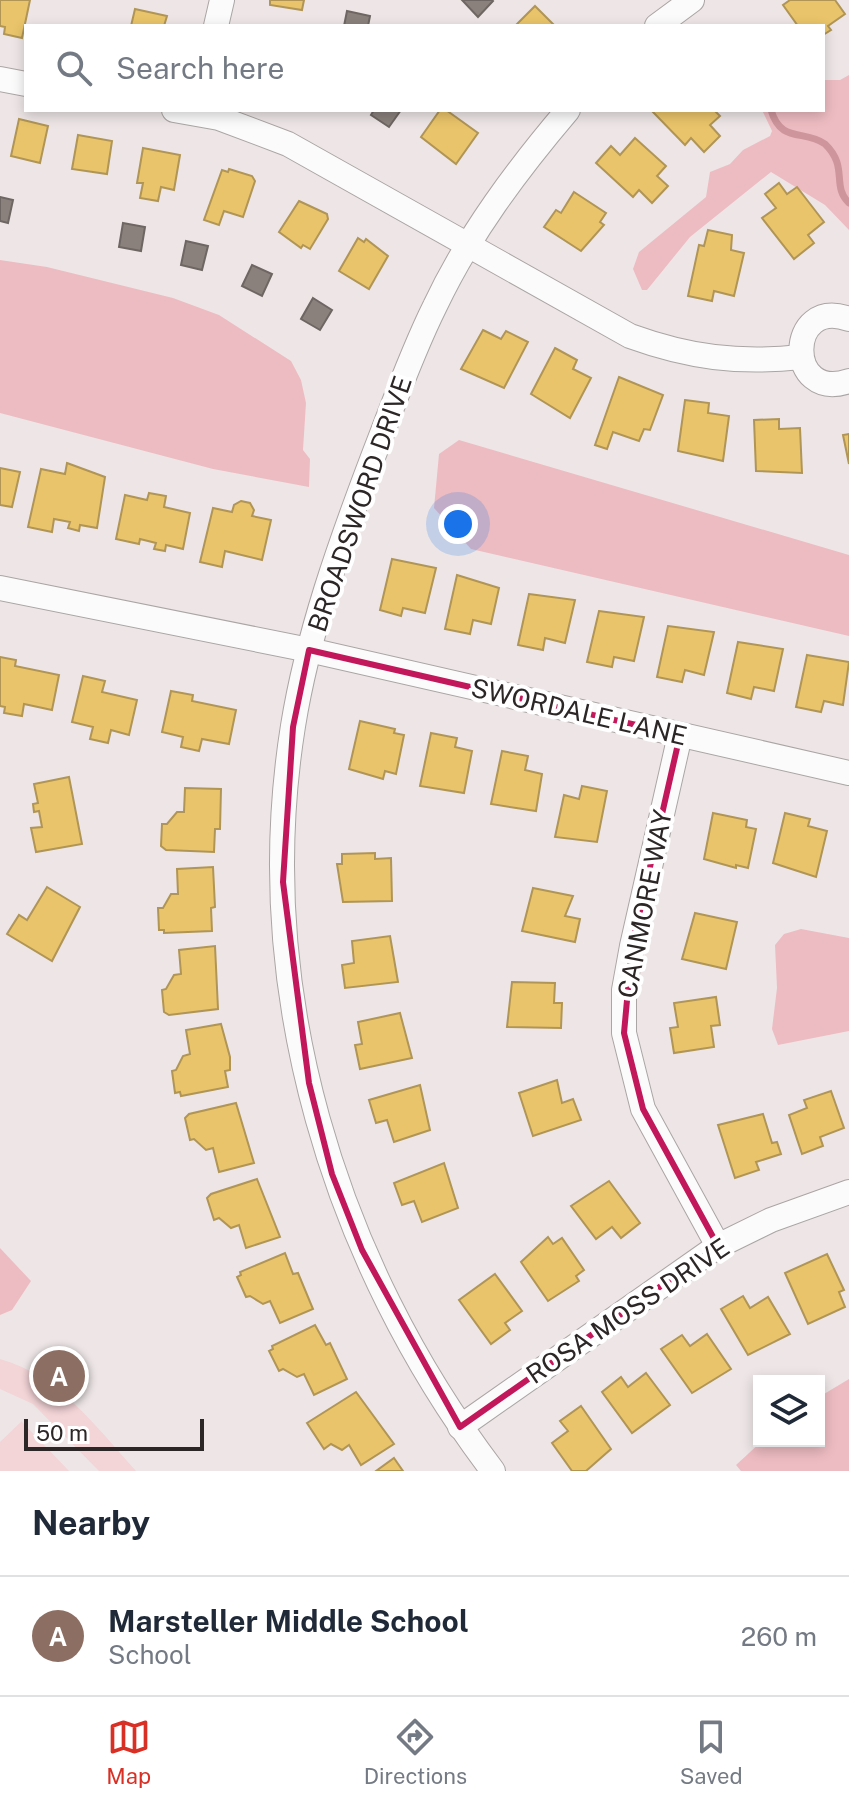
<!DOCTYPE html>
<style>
:root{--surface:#fff;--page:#f6f6f7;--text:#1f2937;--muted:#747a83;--line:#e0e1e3;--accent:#d93025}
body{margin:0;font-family:"Public Sans",sans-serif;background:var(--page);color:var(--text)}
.controls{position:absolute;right:24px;bottom:24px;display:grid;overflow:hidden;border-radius:0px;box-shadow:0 4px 12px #0003}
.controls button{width:72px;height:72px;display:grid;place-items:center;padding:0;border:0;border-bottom:2px solid var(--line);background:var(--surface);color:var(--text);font:40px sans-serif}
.scale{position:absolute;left:24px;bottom:20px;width:180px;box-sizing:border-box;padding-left:8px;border:4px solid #2c2627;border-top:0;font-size:22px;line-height:28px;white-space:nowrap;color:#2c2627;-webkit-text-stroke:6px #fff;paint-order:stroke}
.you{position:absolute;left:458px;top:524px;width:28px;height:28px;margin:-20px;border:6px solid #fff;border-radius:50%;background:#1a73e8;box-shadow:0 0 0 12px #1a73e833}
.badge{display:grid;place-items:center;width:52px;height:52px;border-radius:50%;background:var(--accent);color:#fff;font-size:26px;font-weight:700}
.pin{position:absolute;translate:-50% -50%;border:4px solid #fff;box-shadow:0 2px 8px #0006}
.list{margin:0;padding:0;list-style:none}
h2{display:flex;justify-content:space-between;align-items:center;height:104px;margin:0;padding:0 32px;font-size:34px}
h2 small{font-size:26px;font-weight:400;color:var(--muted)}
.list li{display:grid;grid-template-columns:52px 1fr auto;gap:24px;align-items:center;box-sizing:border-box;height:120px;padding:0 32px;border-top:2px solid var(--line)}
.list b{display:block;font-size:30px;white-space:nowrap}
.list p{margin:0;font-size:26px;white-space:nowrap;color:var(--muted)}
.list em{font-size:26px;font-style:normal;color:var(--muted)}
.icon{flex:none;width:44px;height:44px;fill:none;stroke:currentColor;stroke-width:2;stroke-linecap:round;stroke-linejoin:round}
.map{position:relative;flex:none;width:849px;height:1471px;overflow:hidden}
.search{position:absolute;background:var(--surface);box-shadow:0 4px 12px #0003;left:24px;right:24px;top:24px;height:88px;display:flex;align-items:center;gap:20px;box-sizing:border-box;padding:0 28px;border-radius:0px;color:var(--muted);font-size:30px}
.sheet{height:224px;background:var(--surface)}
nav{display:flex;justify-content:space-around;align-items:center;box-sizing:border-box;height:112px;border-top:2px solid var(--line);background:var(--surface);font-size:22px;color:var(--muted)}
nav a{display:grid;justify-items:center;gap:4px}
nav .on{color:var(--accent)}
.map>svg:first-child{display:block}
.green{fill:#f3d4d7}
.forest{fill:#edbcc2}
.homes{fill:#e9c46a;stroke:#b09556;stroke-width:2}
.industry{fill:#8a817c;stroke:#6e6662;stroke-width:2}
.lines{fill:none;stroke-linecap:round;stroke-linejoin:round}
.stream{stroke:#ce959c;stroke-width:7}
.minor-casing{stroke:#aba5a5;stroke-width:26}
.minor{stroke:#fcfbfb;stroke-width:24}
.marked{fill:none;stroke:#c2185b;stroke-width:6;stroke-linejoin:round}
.labels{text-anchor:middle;stroke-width:8;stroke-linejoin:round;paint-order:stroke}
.street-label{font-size:26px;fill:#2c2627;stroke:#fff}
</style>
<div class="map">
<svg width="849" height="1471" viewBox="0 0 849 1471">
<rect width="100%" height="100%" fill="#eee6e6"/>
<g class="green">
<path d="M0 1359C59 1375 97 1428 136 1471H99L33 1404 0 1389Z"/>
<path d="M22 1421V1422L69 1471H0V1442Z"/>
</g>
<g class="forest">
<path d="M849 75V230L825 205 771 172 690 237 647 290H642L633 269 639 252 706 197 710 172 730 164 743 150 770 136 772 131 762 110H823V80H840Z"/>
<path d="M0 260 47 267 173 298 219 315 291 361 301 380 306 403 303 450 310 459 309 487 213 469 0 413Z"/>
<path d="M459 440 849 555V636L471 549 434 508 439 454Z"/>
<path d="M801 929 849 938V1031L778 1045 772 1029 777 988 775 945 784 934Z"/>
<path d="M0 1248 31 1281 12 1310 0 1315Z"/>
<path d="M849 1379V1471H741L736 1465 762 1441H819V1397Z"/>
</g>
<g class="homes">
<path d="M0 0H30L22 38 4 34 5 27 0 26Z"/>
<path d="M270 0H304L302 10 270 5Z"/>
<path d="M790 0H835L845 14 828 26 831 30 823 35V26H798L783 5Z"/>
<path d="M535 6 555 26H515Z"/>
<path d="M135 9 167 16 164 26H131Z"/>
<path d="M440 110H446L478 133 456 164 421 137Z"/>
<path d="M651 110H714L720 116 710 125 720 136 704 152 691 138 685 145Z"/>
<path d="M19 119 48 126 40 163 11 156Z"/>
<path d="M78 135 112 141 107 174 72 169Z"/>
<path d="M635 138 666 166 657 176 668 186 652 203 639 190 633 197 596 163 611 146 620 155Z"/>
<path d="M143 148 180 155 174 190 161 187 158 201 140 198 143 183H137Z"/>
<path d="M229 169 252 176 255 181 243 217 224 211 219 225 204 220 222 170 228 172Z"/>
<path d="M779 183 787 194 797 187 824 222 808 235 814 243 794 259 762 218 776 208 765 194Z"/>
<path d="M574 192 606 213 600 222 604 225 581 251 544 227 556 210 561 213Z"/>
<path d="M299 201 327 214 328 219 310 249 303 245 301 248 279 232Z"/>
<path d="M708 230 732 235 731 250 744 253 734 296 714 291 712 301 688 296 699 245 704 246Z"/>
<path d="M358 238 364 242 366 239 388 256 369 289 339 271Z"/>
<path d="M483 330 501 339 506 331 528 342 504 388 461 369Z"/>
<path d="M555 348 577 360 573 369 591 378 570 418 531 394Z"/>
<path d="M619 377 663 395 650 430 644 429 639 441 613 432 607 449 595 445Z"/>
<path d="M685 400 709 403 708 413 729 416 723 461 678 451Z"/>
<path d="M779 419V429L800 428 802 473 756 471 754 420Z"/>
<path d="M849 434V464L843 435Z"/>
<path d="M67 463 105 477 97 528 80 525 79 531 68 528 70 522 54 519 52 532 28 527 41 469 65 474Z"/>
<path d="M0 468 20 472 12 507 0 505Z"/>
<path d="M149 493 166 496 164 507 190 513 183 549 166 545 165 551 154 549 156 543 140 539 139 544 116 539 125 495 147 500Z"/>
<path d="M241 501 250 503 254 510 252 516 271 520 262 560 225 551 222 567 200 562 213 508 232 512 234 505Z"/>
<path d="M392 559 436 568 425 613 403 608 401 616 380 610Z"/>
<path d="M457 575 499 588 491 624 473 620 470 634 445 629Z"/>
<path d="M529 594 575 600 565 643 545 638 543 650 518 645Z"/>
<path d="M599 611 644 617 634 661 614 657 612 667 587 662Z"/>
<path d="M668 626 714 632 704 675 685 670 682 682 657 677Z"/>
<path d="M738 642 783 649 774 691 754 687 751 699 727 693Z"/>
<path d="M807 655 849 662 843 705 824 701 821 712 796 707Z"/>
<path d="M0 657 16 660 15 666 59 675 52 710 24 704 22 716 4 713 5 707 0 706Z"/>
<path d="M83 676 105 681 102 692 137 700 129 735 111 730 108 743 90 739 93 727 72 722Z"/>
<path d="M171 691 193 695 192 701 236 710 229 744 202 739 199 751 181 747 183 737 162 732Z"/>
<path d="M360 721 395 729 394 733 404 735 396 774 385 771 383 779 349 769Z"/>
<path d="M431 733 457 738 455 747 472 751 464 793 420 786Z"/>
<path d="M502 751 528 756 525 770 542 774 536 811 491 804Z"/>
<path d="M69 777 82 844 36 852 31 828 42 827 39 811 34 812 33 804 38 803 34 784Z"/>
<path d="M582 786 607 791 597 842 555 837 564 795 579 799Z"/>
<path d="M185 788 221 789 220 829H215L214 852 166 850 161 846 162 824H167L177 812H184Z"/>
<path d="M713 813 747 820 746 827 756 829 748 868 736 865V868L704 859Z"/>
<path d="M785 813 810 819 808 826 827 831 816 877 773 863Z"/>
<path d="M375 853V859L391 858 392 901 343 902 337 864H342V854Z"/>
<path d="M213 867 215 907 211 908 212 931 164 933V930H159L158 908H163L171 894H178L177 869Z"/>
<path d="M47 887 80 907 52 961 7 934 19 915 27 920Z"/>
<path d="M533 888 573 896 565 916 580 919 575 942 522 931Z"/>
<path d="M695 913 737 922 726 969 682 959Z"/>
<path d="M390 936 398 982 345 988 342 965 354 963 352 941Z"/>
<path d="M215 946 218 1009 169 1015 164 1012 162 990 166 989 174 975 181 974 179 950Z"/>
<path d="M512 982 555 983 554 1003H562L561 1028 507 1027Z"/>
<path d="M716 997 720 1025 711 1026 714 1047 674 1053 670 1028 678 1027 674 1003Z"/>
<path d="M400 1013 412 1058 360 1069 355 1045 362 1044 358 1022Z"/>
<path d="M221 1024 230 1057V1070L225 1071 228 1087 181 1096 180 1092 175 1093 172 1071 176 1070 183 1056 190 1054 186 1030Z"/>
<path d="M557 1080 562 1103 573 1099 581 1120 533 1136 519 1093Z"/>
<path d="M420 1085 430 1130 394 1142 387 1120 376 1123 369 1100Z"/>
<path d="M831 1091 844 1128 820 1137 823 1146 802 1154 789 1115 807 1108 804 1100Z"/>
<path d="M236 1103 254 1163 219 1172 213 1148 206 1150 194 1139 190 1140 185 1118 189 1114Z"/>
<path d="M763 1114 772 1143 777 1142 781 1154 756 1162 759 1170 735 1178 718 1125Z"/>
<path d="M444 1163 458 1208 422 1222 414 1201 402 1205 394 1183Z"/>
<path d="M257 1179 280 1237 246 1248 239 1225 231 1228 219 1218 214 1220 207 1198 211 1194Z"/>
<path d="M609 1181 640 1223 621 1238 612 1227 596 1239 571 1206Z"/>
<path d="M548 1237 553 1244 562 1238 584 1270 576 1276 579 1281 548 1301 521 1262Z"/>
<path d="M285 1253 293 1274 298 1273 313 1309 280 1323 270 1301 263 1304 250 1296 246 1297 237 1277 241 1275 240 1272Z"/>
<path d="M827 1254 844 1290 839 1292 845 1307 808 1324 785 1273Z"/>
<path d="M495 1274 522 1311 505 1323 510 1330 491 1344 459 1300Z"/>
<path d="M743 1296 750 1308 768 1297 790 1334 748 1355 721 1309Z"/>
<path d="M315 1325 326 1345 330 1343 347 1379 314 1395 304 1374 297 1377 283 1369 279 1371 269 1351 273 1349 272 1346Z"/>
<path d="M707 1334 731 1369 692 1393 661 1349 682 1335 690 1346Z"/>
<path d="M646 1373 670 1405 632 1433 602 1392 621 1377 628 1387Z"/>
<path d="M356 1392 394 1444 361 1465 349 1445 342 1450 331 1444 324 1449 307 1423Z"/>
<path d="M581 1406 611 1449 586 1471H572L552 1443 568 1431 560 1421Z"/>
<path d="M394 1458 403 1471H376Z"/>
</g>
<g class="industry">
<path d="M462 0H492L493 1 478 17Z"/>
<path d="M347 11 370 16 368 26H344Z"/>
<path d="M374 110H401L389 127 371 115Z"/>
<path d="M0 197 13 200 8 223 0 221Z"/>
<path d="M123 223 145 227 141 251 119 247Z"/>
<path d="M186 241 208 246 202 270 181 265Z"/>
<path d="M252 265 272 274 262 296 242 286Z"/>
<path d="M313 298 332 310 320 330 301 319Z"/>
</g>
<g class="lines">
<path class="stream" d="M771 110C781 144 804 129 825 144 849 167 831 186 849 203"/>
<g class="minor-casing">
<g id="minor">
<path d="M216 26 222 0"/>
<path d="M657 26 692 0"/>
<path d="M0 79 26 84"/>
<path d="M174 110 219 118 288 144 630 336C688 357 739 364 801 357"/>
<path d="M849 319C786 296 785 403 849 381"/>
<path d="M0 588 309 650 849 773"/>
<path d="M680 735 632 946 624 990V1033L643 1109 718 1246"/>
<path d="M460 1427 718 1246 771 1220 849 1192"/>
<path d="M493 1471C334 1262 251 989 293 726 308 633 340 544 373 457 393 406 411 354 435 306 469 234 517 170 568 110"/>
</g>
</g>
<use href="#minor" class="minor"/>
</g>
<path class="marked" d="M309 650 680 735 632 946 624 1033 643 1109 718 1246 460 1427 362 1250 332 1174 309 1083 283 882 293 727Z"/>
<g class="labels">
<g class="street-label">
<text transform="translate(360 504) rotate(-71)" y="9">BROADSWORD DRIVE</text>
<text transform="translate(579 712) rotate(13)" y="9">SWORDALE LANE</text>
<text transform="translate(645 904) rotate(-79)" y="9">CANMORE WAY</text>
<text transform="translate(628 1311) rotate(-34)" y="9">ROSA MOSS DRIVE</text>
</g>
</g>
</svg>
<div class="controls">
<button><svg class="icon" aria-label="layers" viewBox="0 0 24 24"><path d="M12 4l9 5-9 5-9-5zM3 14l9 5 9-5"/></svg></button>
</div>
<div class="scale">50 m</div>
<div class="you"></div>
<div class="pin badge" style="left:59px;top:1376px;background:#8d6e63">A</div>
<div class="search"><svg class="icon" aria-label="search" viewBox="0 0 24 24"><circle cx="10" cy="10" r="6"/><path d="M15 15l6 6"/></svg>Search here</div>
</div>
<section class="sheet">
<h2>Nearby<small></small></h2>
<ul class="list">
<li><span class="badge" style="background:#8d6e63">A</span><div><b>Marsteller Middle School</b><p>School</p></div><em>260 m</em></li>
</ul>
</section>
<nav>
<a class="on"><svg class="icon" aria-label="map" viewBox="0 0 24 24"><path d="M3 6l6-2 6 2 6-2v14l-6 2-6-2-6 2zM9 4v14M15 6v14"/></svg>Map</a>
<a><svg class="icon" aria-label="directions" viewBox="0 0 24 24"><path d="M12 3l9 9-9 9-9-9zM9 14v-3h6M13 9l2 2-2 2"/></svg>Directions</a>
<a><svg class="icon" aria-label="saved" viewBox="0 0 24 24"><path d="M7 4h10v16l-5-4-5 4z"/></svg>Saved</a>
</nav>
